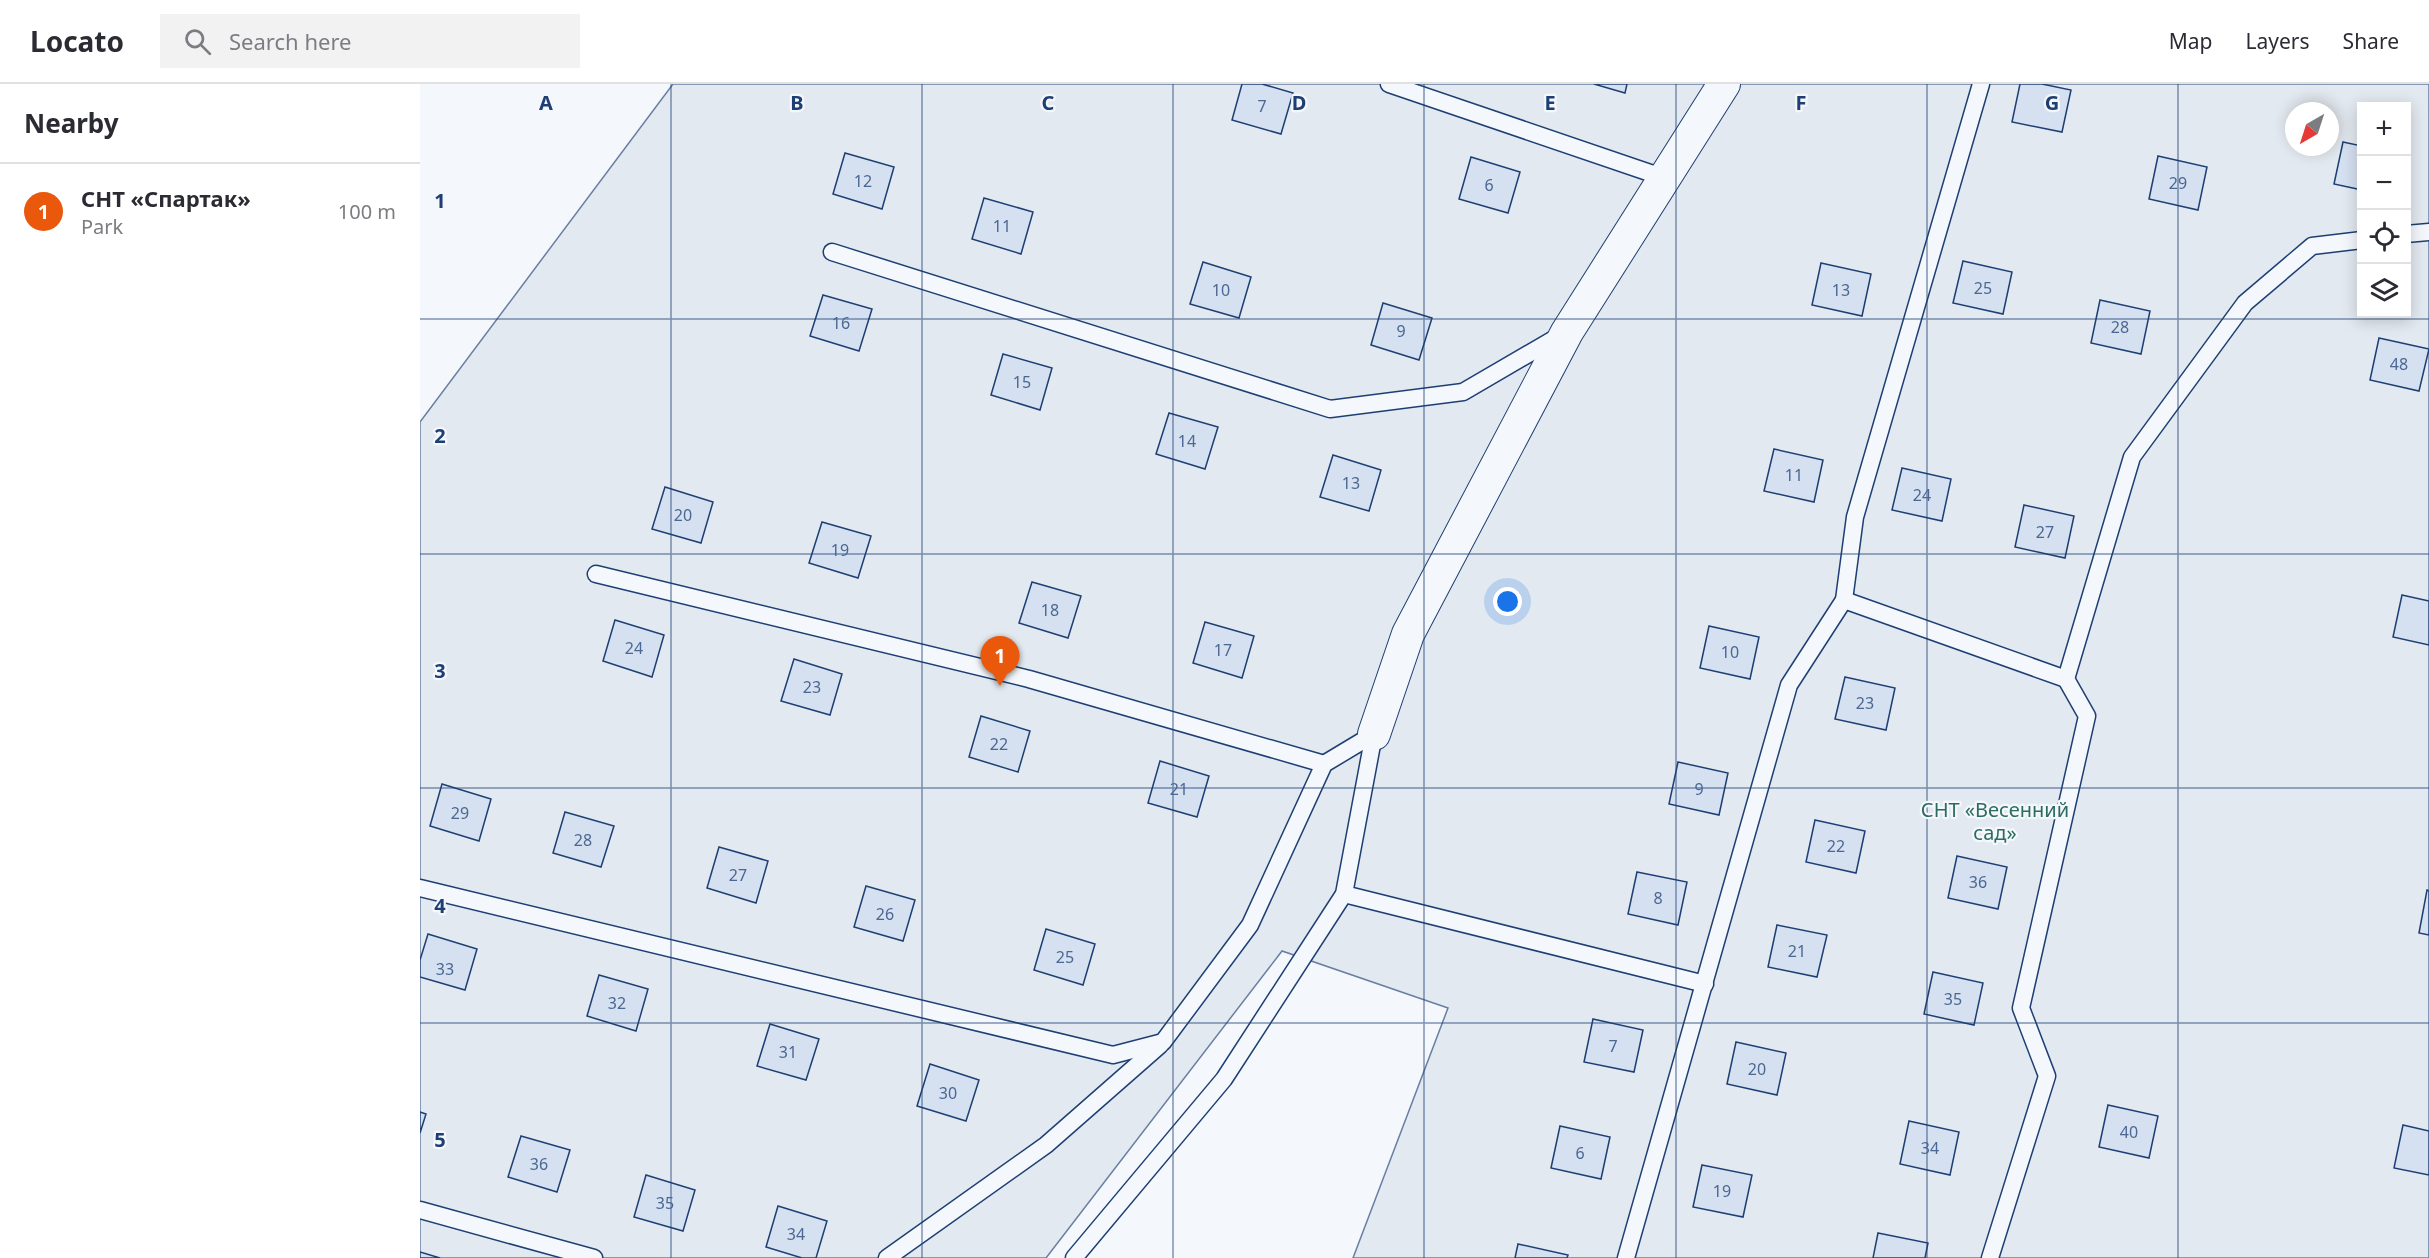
<!DOCTYPE html>
<meta charset="utf-8">
<style>
:root{--surface:#fff;--page:#f2f2f3;--text:#2b2b33;--muted:#7c7c81;--line:#e1e1e2;--accent:#ea580c}
body{margin:0;font-family:"Noto Sans",sans-serif;background:var(--page);color:var(--text)}
.controls{position:absolute;right:18px;top:18px;display:grid;overflow:hidden;border-radius:0px;box-shadow:0 3px 15px #0003}
.controls button{width:54px;height:54px;display:grid;place-items:center;padding:0;border:0;border-bottom:2px solid var(--line);background:var(--surface);color:var(--text);font:30px sans-serif}
.compass{position:absolute;left:1865px;top:18px;width:54px;height:54px;border-radius:50%;background:var(--surface);box-shadow:0 3px 15px #0003;rotate:219deg}
.you{position:absolute;left:1088px;top:518px;width:21px;height:21px;margin:-15px;border:4px solid #fff;border-radius:50%;background:#1a73e8;box-shadow:0 0 0 9px #1a73e833}
.badge{display:grid;place-items:center;width:39px;height:39px;border-radius:50%;background:var(--accent);color:#fff;font-size:20px;font-weight:700}
.pin{position:absolute;translate:-50% -50px;filter:drop-shadow(0 2px 3px #0008)}
.pin::after{content:'';position:absolute;top:32px;width:21px;height:18px;background:inherit;clip-path:polygon(0 0,100% 0,50% 100%)}
.list{margin:0;padding:0;list-style:none}
h2{display:flex;justify-content:space-between;align-items:center;height:78px;margin:0;padding:0 24px;font-size:26px}
h2 small{font-size:20px;font-weight:400;color:var(--muted)}
.list li{display:grid;grid-template-columns:39px 1fr auto;gap:18px;align-items:center;box-sizing:border-box;height:96px;padding:0 24px;border-top:2px solid var(--line)}
.list b{display:block;font-size:22px;white-space:nowrap}
.list p{margin:0;font-size:20px;white-space:nowrap;color:var(--muted)}
.list em{font-size:20px;font-style:normal;color:var(--muted)}
.icon{flex:none;width:33px;height:33px;fill:none;stroke:currentColor;stroke-width:2;stroke-linecap:round;stroke-linejoin:round}
.map{position:relative;flex:none;width:2009px;height:1174px;overflow:hidden}
header{display:flex;align-items:center;gap:36px;box-sizing:border-box;height:84px;padding:0 30px;background:var(--surface);border-bottom:2px solid var(--line)}
header strong{font-size:28px}
nav{display:flex;gap:33px;margin-inline-start:auto;font-size:21px}
.search{width:420px;height:54px;background:var(--page);display:flex;align-items:center;gap:15px;box-sizing:border-box;padding:0 21px;border-radius:0px;color:var(--muted);font-size:22px}
main{display:flex}
aside{flex:1;background:var(--surface)}
.map>svg:first-child{display:block}
.green{fill:#e3e9f0;stroke:#687fa3;stroke-width:1.5;fill-rule:evenodd}
.building{fill:#d5e0f0;stroke:#1d3f73;stroke-width:1.5}
.lines{fill:none;stroke-linecap:round;stroke-linejoin:round}
.service-casing{stroke:#1d3f73;stroke-width:19}
.minor-casing{stroke:#1d3f73;stroke-width:34}
.service{stroke:#f4f7fb;stroke-width:16}
.minor{stroke:#f4f7fb;stroke-width:32}
.grid{fill:none;stroke:#1d3f73;stroke-width:1.5;stroke-opacity:0.55}
.labels{text-anchor:middle;stroke-width:4.5;stroke-linejoin:round;paint-order:stroke}
.number-label{font-size:16px;fill:#4b6792}
.park-label{font-size:20px;fill:#2c6c60;stroke:#f4f7fb}
.grid-label{font-size:20px;text-anchor:middle;font-weight:bold;fill:#1d3f73;stroke:#f4f7fb;stroke-width:4.5;stroke-linejoin:round;paint-order:stroke}
</style>
<header>
<strong>Locato</strong>
<div class="search"><svg class="icon" aria-label="search" viewBox="0 0 24 24"><circle cx="10" cy="10" r="6"/><path d="M15 15l6 6"/></svg>Search here</div>
<nav><a>Map</a><a>Layers</a><a>Share</a></nav>
</header>
<main>
<aside>
<h2>Nearby<small></small></h2>
<ul class="list">
<li><span class="badge">1</span><div><b>СНТ «Спартак»</b><p>Park</p></div><em>100 m</em></li>
</ul>
</aside>
<div class="map">
<svg width="2009" height="1174" viewBox="0 0 2009 1174">
<rect width="100%" height="100%" fill="#f4f7fb"/>
<path class="green" d="M253 0H2009V1174H933L1028 924 862 867 626 1174H0V338ZM1942 22H1986V230H1942ZM1874 27H1910V63H1874Z"/>
<g class="building">
<path d="M822 0H842L873 9 861 50 812 36Z"/>
<path d="M1174 0H1207L1205 9Z"/>
<path d="M1600 0H1622L1651 6 1642 48 1592 38Z"/>
<path d="M1923 58 1942 62V106L1914 100Z"/>
<path d="M425 69 474 83 462 125 413 110Z"/>
<path d="M1738 72 1787 83 1778 126 1729 115Z"/>
<path d="M1051 73 1100 88 1088 129 1039 115Z"/>
<path d="M564 114 613 128 601 170 552 155Z"/>
<path d="M1543 177 1592 188 1583 230 1533 219Z"/>
<path d="M783 178 831 193 819 234 770 220Z"/>
<path d="M1401 179 1451 190 1442 232 1392 221Z"/>
<path d="M403 211 452 225 439 267 390 252Z"/>
<path d="M1680 216 1730 227 1721 270 1671 259Z"/>
<path d="M963 219 1012 234 999 276 951 261Z"/>
<path d="M1959 254 2009 265 1999 307 1950 296Z"/>
<path d="M583 270 632 284 620 326 571 311Z"/>
<path d="M749 329 798 343 785 385 736 370Z"/>
<path d="M1354 365 1403 376 1394 418 1344 407Z"/>
<path d="M913 371 961 386 949 427 900 413Z"/>
<path d="M1482 384 1531 395 1522 437 1472 426Z"/>
<path d="M245 403 293 418 281 459 232 445Z"/>
<path d="M1604 421 1654 432 1645 474 1595 463Z"/>
<path d="M402 438 451 452 438 494 389 479Z"/>
<path d="M612 498 661 512 648 554 599 539Z"/>
<path d="M1982 511 2009 517V561L1973 553Z"/>
<path d="M195 536 244 551 232 593 183 577Z"/>
<path d="M785 538 834 552 822 594 773 579Z"/>
<path d="M1289 542 1339 553 1330 595 1280 584Z"/>
<path d="M374 575 422 590 410 631 361 617Z"/>
<path d="M1425 593 1475 604 1466 646 1415 635Z"/>
<path d="M561 632 610 647 598 688 549 673Z"/>
<path d="M740 677 789 692 777 733 728 719Z"/>
<path d="M1258 678 1308 689 1299 731 1249 720Z"/>
<path d="M22 700 71 715 59 757 10 742Z"/>
<path d="M145 728 194 742 181 783 133 769Z"/>
<path d="M1395 736 1445 747 1436 789 1386 778Z"/>
<path d="M299 763 348 777 336 819 287 804Z"/>
<path d="M1537 772 1587 783 1578 825 1528 814Z"/>
<path d="M1217 788 1267 798 1258 841 1208 830Z"/>
<path d="M446 802 495 816 483 857 434 843Z"/>
<path d="M2007 806 2009 807V851L1999 849Z"/>
<path d="M1357 841 1407 851 1397 893 1348 883Z"/>
<path d="M626 845 675 860 663 901 614 886Z"/>
<path d="M8 850 57 865 45 906 0 893V876Z"/>
<path d="M1513 888 1563 899 1554 941 1504 930Z"/>
<path d="M179 891 228 905 216 947 167 932Z"/>
<path d="M1173 935 1223 946 1214 988 1164 978Z"/>
<path d="M350 940 399 955 386 996 337 982Z"/>
<path d="M1316 958 1366 969 1357 1011 1307 1000Z"/>
<path d="M510 980 559 996 546 1037 497 1022Z"/>
<path d="M1688 1021 1738 1032 1729 1074 1679 1063Z"/>
<path d="M0 1028 6 1030 0 1049Z"/>
<path d="M1489 1037 1539 1048 1530 1091 1480 1080Z"/>
<path d="M1983 1041 2009 1047V1091L1974 1084Z"/>
<path d="M1140 1042 1190 1053 1181 1095 1131 1084Z"/>
<path d="M101 1052 150 1066 137 1108 88 1093Z"/>
<path d="M1282 1081 1332 1091 1323 1133 1273 1123Z"/>
<path d="M226 1091 275 1106 263 1147 214 1133Z"/>
<path d="M358 1122 407 1137 396 1174H382L346 1163Z"/>
<path d="M1458 1149 1508 1159 1505 1174H1453Z"/>
<path d="M1098 1160 1148 1171 1147 1174H1095Z"/>
<path d="M0 1168 20 1174H0Z"/>
</g>
<g class="lines">
<g class="service-casing">
<g id="service">
<path d="M969 0 1245 94"/>
<path d="M1986 150 2009 148"/>
<path d="M412 168 910 325 1043 308 1141 251"/>
<path d="M176 490 609 595 904 680"/>
<path d="M1424 516 1435 433 1561 0"/>
<path d="M0 804 693 971 743 958 830 841 904 680 954 650"/>
<path d="M924 810 1285 900"/>
<path d="M0 1126 174 1174"/>
<path d="M467 1174 626 1061 740 961"/>
<path d="M654 1174 804 995 924 810 954 650"/>
<path d="M1206 1174 1369 601 1424 516 1646 595 1712 373 1825 219 1892 162 1942 156"/>
<path d="M1570 1174 1627 992 1601 924 1667 632 1646 595"/>
</g>
</g>
<g class="minor-casing">
<path id="minor" d="M954 650 988 550 1147 248 1304 0"/>
</g>
<use href="#service" class="service"/>
<use href="#minor" class="minor"/>
</g>
<path class="grid" d="M251 0V1174M502 0V1174M753 0V1174M1004 0V1174M1256 0V1174M1507 0V1174M1758 0V1174M0 235H2009M0 470H2009M0 704H2009M0 939H2009"/>
<g class="labels">
<g class="number-label">
<text x="842" y="28">7</text>
<text x="443" y="103">12</text>
<text x="1758" y="105">29</text>
<text x="1069" y="107">6</text>
<text x="582" y="148">11</text>
<text x="1563" y="210">25</text>
<text x="801" y="212">10</text>
<text x="1421" y="212">13</text>
<text x="421" y="245">16</text>
<text x="1700" y="249">28</text>
<text x="981" y="253">9</text>
<text x="1979" y="286">48</text>
<text x="602" y="304">15</text>
<text x="767" y="363">14</text>
<text x="1374" y="397">11</text>
<text x="931" y="405">13</text>
<text x="1502" y="417">24</text>
<text x="263" y="437">20</text>
<text x="1625" y="454">27</text>
<text x="420" y="472">19</text>
<text x="630" y="532">18</text>
<text x="214" y="570">24</text>
<text x="803" y="572">17</text>
<text x="1310" y="574">10</text>
<text x="392" y="609">23</text>
<text x="1445" y="625">23</text>
<text x="579" y="666">22</text>
<text x="759" y="711">21</text>
<text x="1279" y="711">9</text>
<text x="40" y="735">29</text>
<text x="163" y="762">28</text>
<text x="1416" y="768">22</text>
<text x="318" y="797">27</text>
<text x="1558" y="804">36</text>
<text x="1238" y="820">8</text>
<text x="465" y="836">26</text>
<text x="1377" y="873">21</text>
<text x="645" y="879">25</text>
<text x="25" y="891">33</text>
<text x="1533" y="921">35</text>
<text x="197" y="925">32</text>
<text x="1193" y="968">7</text>
<text x="368" y="974">31</text>
<text x="1337" y="991">20</text>
<text x="528" y="1015">30</text>
<text x="1709" y="1054">40</text>
<text x="1510" y="1070">34</text>
<text x="1160" y="1075">6</text>
<text x="119" y="1086">36</text>
<text x="1302" y="1113">19</text>
<text x="245" y="1125">35</text>
<text x="376" y="1156">34</text>
</g>
<g class="park-label">
<text x="1575" y="733">СНТ «Весенний<tspan x="1575" dy="23">сад»</tspan></text>
</g>
</g>
<g class="grid-label">
<text x="126" y="26">A</text>
<text x="377" y="26">B</text>
<text x="628" y="26">C</text>
<text x="879" y="26">D</text>
<text x="1130" y="26">E</text>
<text x="1381" y="26">F</text>
<text x="1632" y="26">G</text>
<text x="20" y="124">1</text>
<text x="20" y="359">2</text>
<text x="20" y="594">3</text>
<text x="20" y="829">4</text>
<text x="20" y="1063">5</text>
</g>
</svg>
<div class="controls">
<button>+</button>
<button>−</button>
<button><svg class="icon" aria-label="locate" viewBox="0 0 24 24"><circle cx="12" cy="12" r="6"/><path d="M12 2v4M12 18v4M2 12h4M18 12h4"/></svg></button>
<button><svg class="icon" aria-label="layers" viewBox="0 0 24 24"><path d="M12 4l9 5-9 5-9-5zM3 14l9 5 9-5"/></svg></button>
</div>
<svg class="compass" viewBox="-18 -18 36 36"><path d="M0-13l5 13h-10z" fill="#e53935"/><path d="M0 13l5-13h-10z" fill="#7c7c81"/></svg>
<div class="you"></div>
<div class="pin badge" style="left:580px;top:602px">1</div>
</div>
</main>
